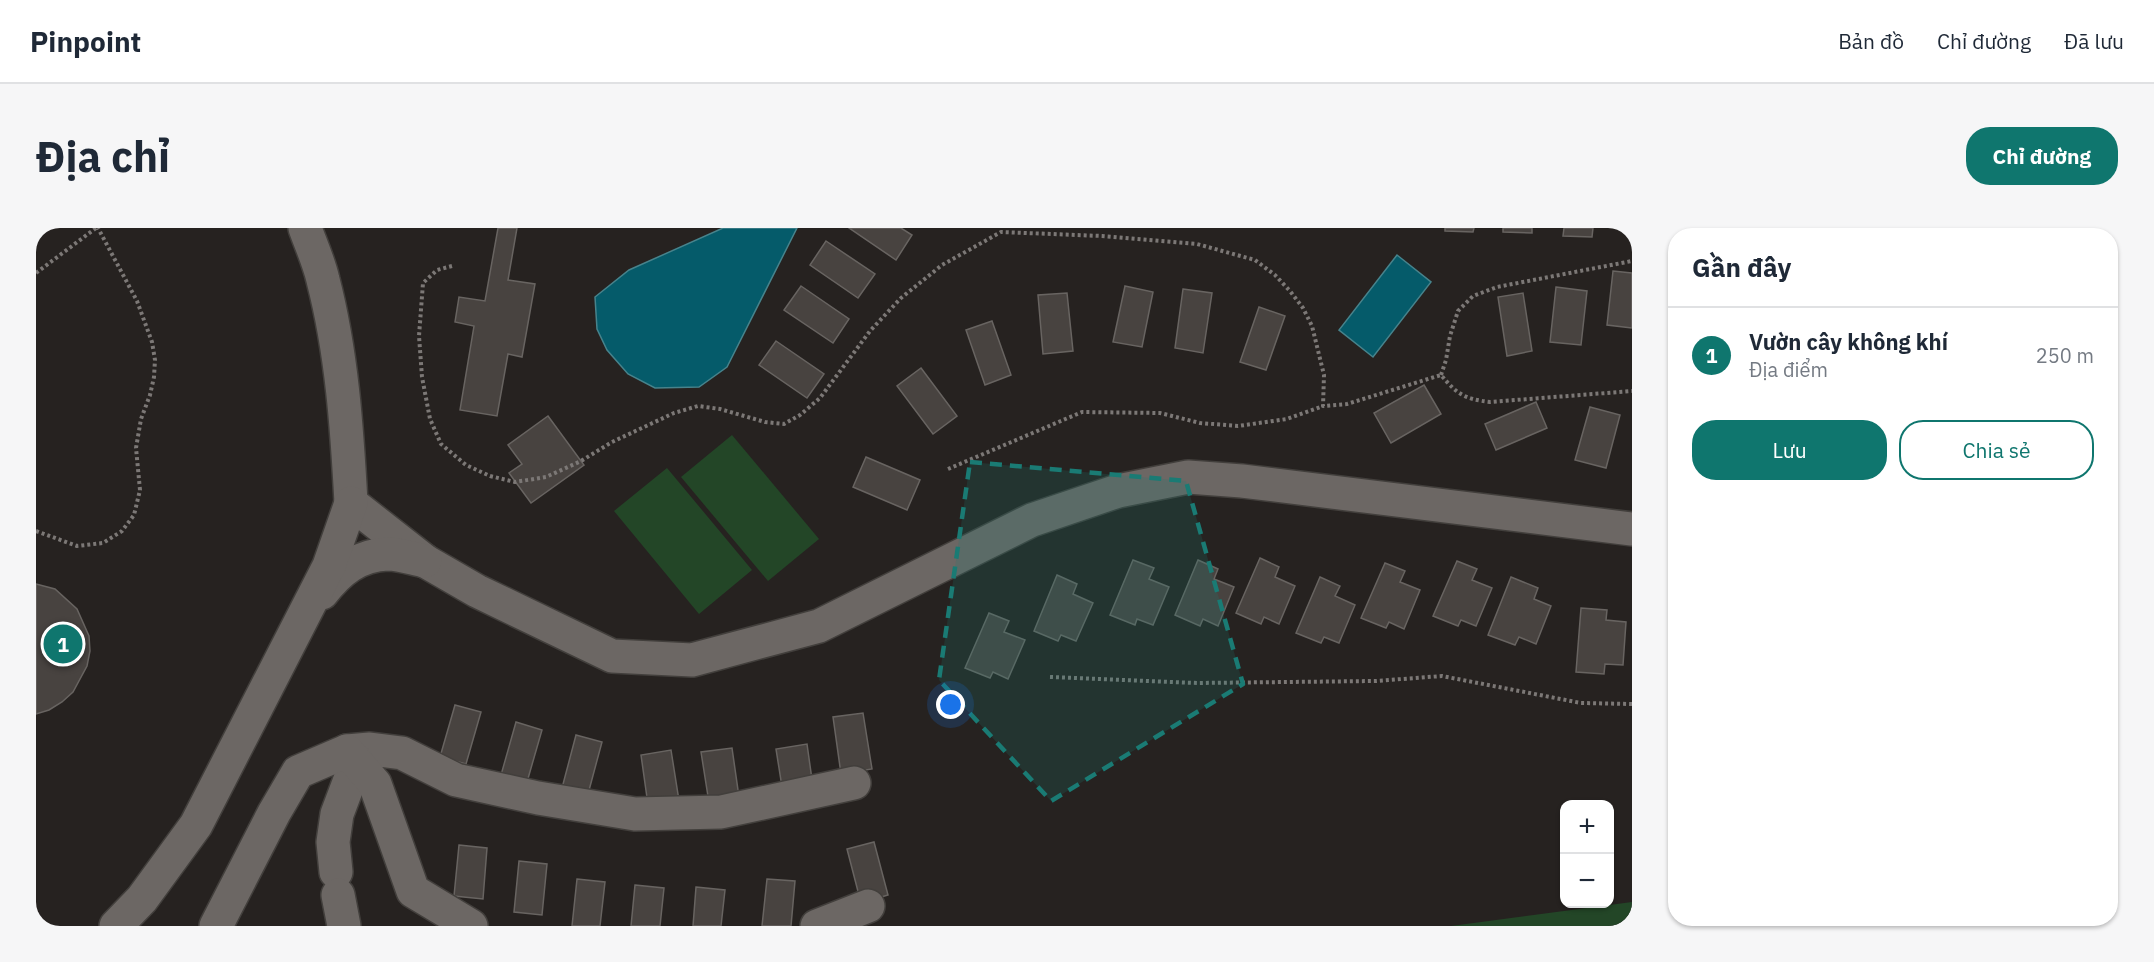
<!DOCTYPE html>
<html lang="vi">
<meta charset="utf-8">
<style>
:root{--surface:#fff;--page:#f6f6f7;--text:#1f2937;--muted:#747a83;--line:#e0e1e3;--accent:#0f766e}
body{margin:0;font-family:"IBM Plex Sans",sans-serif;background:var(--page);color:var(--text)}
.controls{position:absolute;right:18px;bottom:18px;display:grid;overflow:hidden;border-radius:12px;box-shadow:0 2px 4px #0004}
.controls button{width:54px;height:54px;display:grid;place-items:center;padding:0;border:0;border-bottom:2px solid var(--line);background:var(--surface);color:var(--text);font:30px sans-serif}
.you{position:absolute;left:915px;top:477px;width:21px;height:21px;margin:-15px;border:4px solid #fff;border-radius:50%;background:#1a73e8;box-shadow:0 0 0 9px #1a73e833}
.badge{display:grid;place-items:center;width:39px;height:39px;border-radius:50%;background:var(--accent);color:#fff;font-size:20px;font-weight:700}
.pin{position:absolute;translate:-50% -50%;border:3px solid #fff;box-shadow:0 2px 6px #0006}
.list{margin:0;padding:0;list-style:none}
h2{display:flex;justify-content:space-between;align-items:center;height:78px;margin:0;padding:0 24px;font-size:26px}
h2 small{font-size:20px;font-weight:400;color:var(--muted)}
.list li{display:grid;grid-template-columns:39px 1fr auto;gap:18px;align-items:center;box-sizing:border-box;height:96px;padding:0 24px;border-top:2px solid var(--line)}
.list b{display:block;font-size:22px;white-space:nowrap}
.list p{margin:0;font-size:20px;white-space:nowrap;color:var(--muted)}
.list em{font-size:20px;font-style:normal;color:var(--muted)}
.actions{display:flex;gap:12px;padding:18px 24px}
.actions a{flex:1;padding:14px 0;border:2px solid var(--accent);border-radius:24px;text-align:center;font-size:21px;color:var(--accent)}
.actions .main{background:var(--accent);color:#fff}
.map{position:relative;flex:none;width:1596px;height:698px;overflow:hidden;border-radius:24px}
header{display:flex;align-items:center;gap:36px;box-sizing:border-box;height:84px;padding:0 30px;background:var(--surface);border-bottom:2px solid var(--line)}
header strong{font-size:28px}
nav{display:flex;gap:33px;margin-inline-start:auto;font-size:21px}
.intro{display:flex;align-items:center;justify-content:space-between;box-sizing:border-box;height:144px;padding:0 36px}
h1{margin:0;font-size:42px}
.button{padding:15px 27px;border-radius:24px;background:var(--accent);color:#fff;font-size:21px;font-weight:700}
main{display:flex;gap:36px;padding:0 36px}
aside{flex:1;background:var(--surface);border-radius:24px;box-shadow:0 2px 4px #0004}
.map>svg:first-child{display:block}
.green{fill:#234627}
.water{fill:#055b6a;stroke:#47838c;stroke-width:1.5}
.building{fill:#484340;stroke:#686461;stroke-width:1.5}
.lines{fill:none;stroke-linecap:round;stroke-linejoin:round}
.minor-casing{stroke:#423f3c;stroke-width:36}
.path{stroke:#7c7876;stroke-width:4;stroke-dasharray:3 3;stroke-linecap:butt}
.minor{stroke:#6c6764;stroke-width:33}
.marked{fill:#1a7b74;fill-opacity:0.2;stroke:#1a7b74;stroke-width:4.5;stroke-dasharray:12 8;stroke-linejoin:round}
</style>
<header>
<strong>Pinpoint</strong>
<nav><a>Bản đồ</a><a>Chỉ đường</a><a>Đã lưu</a></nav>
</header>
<div class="intro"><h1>Địa chỉ</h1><a class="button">Chỉ đường</a></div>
<main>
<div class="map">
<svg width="1596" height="698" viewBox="0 0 1596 698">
<rect width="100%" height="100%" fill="#262220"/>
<g class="green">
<path d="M696 207 783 311 732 353 645 249Z"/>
<path d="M631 240 716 342 663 386 578 283Z"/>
<path d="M1596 674V698H1415Z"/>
</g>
<g class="water">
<path d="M687 0H761L691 139 663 159 619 160 592 146 571 122 561 101 559 69 593 42Z"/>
<path d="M1361 27 1395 54 1337 129 1303 102Z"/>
</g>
<g class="building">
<path d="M462 0H481L472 52 499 56 486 129 472 126 461 188 424 182 438 98 419 94 423 69 449 73Z"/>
<path d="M813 0H865L876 7 860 32Z"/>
<path d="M1409 0H1438L1437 4 1409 3Z"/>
<path d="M1467 0H1496V5L1467 4Z"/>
<path d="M1528 0H1557L1556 9 1527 8Z"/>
<path d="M790 13 839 46 822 70 774 37Z"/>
<path d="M1577 43 1596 45V100L1571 97Z"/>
<path d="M765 58 813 91 797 115 748 82Z"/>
<path d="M1089 58 1117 64 1106 119 1077 114Z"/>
<path d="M1520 59 1551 63 1545 117 1514 114Z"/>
<path d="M1147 61 1176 65 1167 125 1139 120Z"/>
<path d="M1031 65 1037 123 1007 126 1002 67Z"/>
<path d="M1487 65 1496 123 1471 128 1462 69Z"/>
<path d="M1223 79 1249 88 1230 142 1204 134Z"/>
<path d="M956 93 975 147 949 157 930 102Z"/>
<path d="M740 113 788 146 771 170 723 137Z"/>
<path d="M885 140 921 188 897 206 861 158Z"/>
<path d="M1388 157 1405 186 1355 215 1338 185Z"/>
<path d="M1500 174 1511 200 1460 222 1449 196Z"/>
<path d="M1554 179 1584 187 1570 240 1539 232Z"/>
<path d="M512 188 548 237 495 275 473 245 486 236 472 217Z"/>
<path d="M830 229 884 252 871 282 817 259Z"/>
<path d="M1224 330 1243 339 1239 349 1259 358 1243 396 1228 389 1225 396 1200 385Z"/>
<path d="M1097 332 1118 340 1113 351 1133 359 1117 397 1101 391 1099 397 1074 387Z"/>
<path d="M1162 332 1182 341 1178 351 1198 359 1182 398 1167 391 1164 398 1139 387Z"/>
<path d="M1421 333 1441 341 1436 352 1456 360 1440 398 1425 392 1422 398 1397 388Z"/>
<path d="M1349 335 1369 343 1364 354 1384 362 1368 401 1353 394 1350 400 1325 390Z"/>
<path d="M1021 347 1041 356 1037 366 1057 375 1040 413 1025 407 1022 413 998 403Z"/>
<path d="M1284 349 1304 358 1299 368 1319 377 1303 415 1288 409 1285 415 1260 405Z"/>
<path d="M1475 349 1502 360 1498 371 1515 378 1500 416 1483 409 1479 417 1452 407Z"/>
<path d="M0 356 19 361 41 381 53 408 54 423 51 438 37 464 26 474 13 482 0 486Z"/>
<path d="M1545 380 1571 382 1570 392 1590 394 1587 437 1569 436 1568 446 1540 444Z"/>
<path d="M953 385 973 393 968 404 989 412 972 451 957 444 954 450 929 440Z"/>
<path d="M419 477 445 484 430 536 404 529Z"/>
<path d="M827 485 836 541 805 546 797 489Z"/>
<path d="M480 494 506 502 491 554 465 547Z"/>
<path d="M540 507 566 514 552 566 526 560Z"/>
<path d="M771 516 779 573 749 578 740 521Z"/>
<path d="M696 520 704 576 674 581 665 524Z"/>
<path d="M635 522 644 579 613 584 605 527Z"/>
<path d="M838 614 852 667 825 675 811 621Z"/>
<path d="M423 617 451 620 447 671 418 668Z"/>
<path d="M483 633 511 636 506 687 478 684Z"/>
<path d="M541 651 569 654 564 698H536Z"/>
<path d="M731 651 759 653 755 698H726Z"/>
<path d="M599 657 628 660 624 698H595Z"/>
<path d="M660 659 689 662 685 698H657Z"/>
</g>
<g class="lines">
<g class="minor-casing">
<g id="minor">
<path d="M269 0C275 17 283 34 287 52 306 125 311 201 315 275L389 333 441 363 576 428 656 432 783 398 996 292 1082 263 1152 249 1206 253 1596 301"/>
<path d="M286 365C303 343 322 327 352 326 364 326 378 331 389 333"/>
<path d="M311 523 334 521 366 525 420 552 502 570 599 586 685 584 818 555"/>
<path d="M300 644 297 614 301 586 321 533"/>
<path d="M302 667 308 698"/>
<path d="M80 698 106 671 160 597 293 338 315 275"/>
<path d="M180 698 238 585 262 544 311 523 339 556 377 663 435 698"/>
<path d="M781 698 832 678"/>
</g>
</g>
<g class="path">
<path d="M416 38 401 42 387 55 383 108 386 149 394 191 405 216 430 237 454 248 479 254 510 249 545 233 576 214 638 185 662 178 684 181 729 194 748 196 764 187 784 170 834 103 865 70 906 37 965 4 1066 8 1161 16 1219 32 1239 47 1254 63 1267 80 1276 98 1288 147 1287 178 1311 176 1405 147C1421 166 1428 171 1454 174L1596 163"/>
<path d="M0 45 60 0"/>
<path d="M1405 147 1410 132 1414 108 1422 83 1437 68 1461 59 1596 33"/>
<path d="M912 241 1046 184 1124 185 1164 195 1202 198 1251 191 1287 178"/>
<path d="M0 303 41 318 67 315 86 303 98 287 104 262 100 220 105 191 114 167 118 149 119 132 116 114 101 73 62 0"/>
<path d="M1014 449 1161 455 1340 453 1406 448 1545 475 1596 476"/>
</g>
<use href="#minor" class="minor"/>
</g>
<path class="marked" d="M934 234 1150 253 1207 456 1015 573 903 452Z"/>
</svg>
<div class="controls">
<button>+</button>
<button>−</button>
</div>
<div class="you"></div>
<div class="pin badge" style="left:27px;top:416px">1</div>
</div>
<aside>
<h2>Gần đây<small></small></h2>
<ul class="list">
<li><span class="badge">1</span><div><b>Vườn cây không khí</b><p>Địa điểm</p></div><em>250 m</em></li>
</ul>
<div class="actions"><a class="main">Lưu</a><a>Chia sẻ</a></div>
</aside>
</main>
